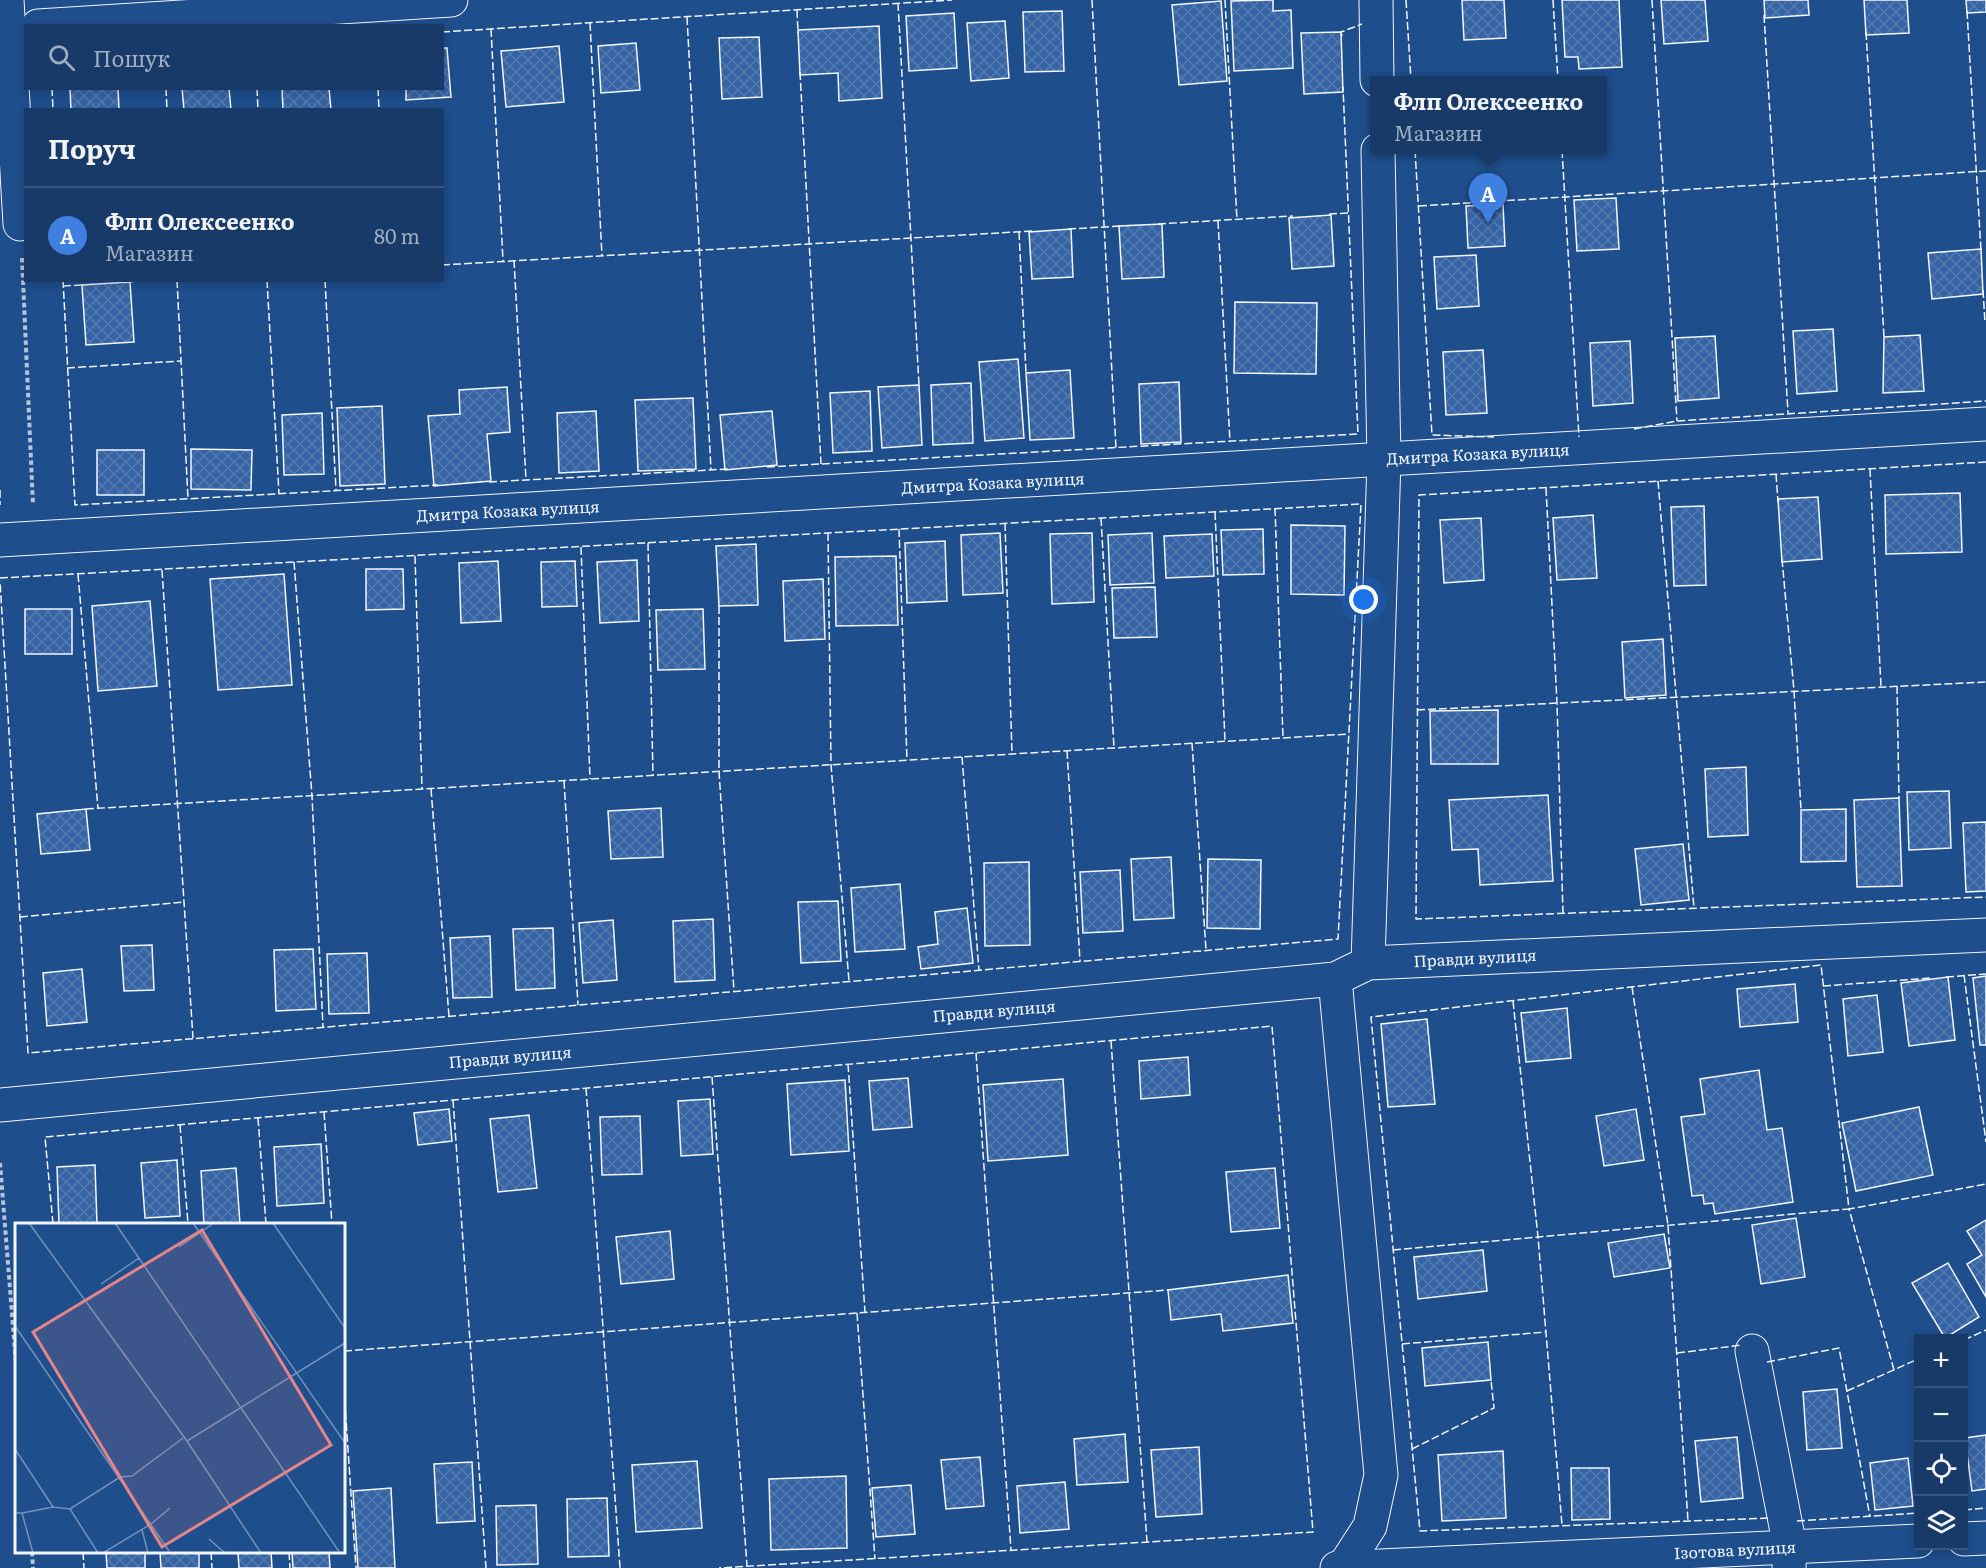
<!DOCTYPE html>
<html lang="uk">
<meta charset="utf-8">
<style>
:root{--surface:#173a69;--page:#20416f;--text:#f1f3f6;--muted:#9eadc0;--line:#36547d;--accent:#ffb74d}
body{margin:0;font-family:Literata,serif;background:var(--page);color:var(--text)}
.controls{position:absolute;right:18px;bottom:18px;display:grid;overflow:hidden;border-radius:0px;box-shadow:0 3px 9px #0003}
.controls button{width:54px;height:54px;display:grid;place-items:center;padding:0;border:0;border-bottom:2px solid var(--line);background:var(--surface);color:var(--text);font:30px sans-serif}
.you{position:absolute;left:1364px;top:600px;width:21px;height:21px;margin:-15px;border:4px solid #fff;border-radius:50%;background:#1a73e8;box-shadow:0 0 0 9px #1a73e833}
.badge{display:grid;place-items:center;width:39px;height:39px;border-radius:50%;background:var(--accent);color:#fff;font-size:20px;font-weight:700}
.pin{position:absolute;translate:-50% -50px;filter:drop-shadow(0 2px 3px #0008)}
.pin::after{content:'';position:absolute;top:32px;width:21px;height:18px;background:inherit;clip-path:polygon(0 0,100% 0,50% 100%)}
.popup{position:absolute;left:1370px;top:76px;width:237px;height:78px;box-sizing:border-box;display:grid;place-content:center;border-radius:0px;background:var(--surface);filter:drop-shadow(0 2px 4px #0005);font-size:20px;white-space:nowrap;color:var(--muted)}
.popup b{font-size:22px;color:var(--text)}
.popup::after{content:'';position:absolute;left:50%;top:100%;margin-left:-12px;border:12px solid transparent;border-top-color:var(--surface)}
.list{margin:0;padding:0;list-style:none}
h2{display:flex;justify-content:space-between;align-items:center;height:78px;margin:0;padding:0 24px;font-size:26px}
h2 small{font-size:20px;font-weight:400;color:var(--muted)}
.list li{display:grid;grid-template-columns:39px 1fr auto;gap:18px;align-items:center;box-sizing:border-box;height:96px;padding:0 24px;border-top:2px solid var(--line)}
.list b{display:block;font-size:22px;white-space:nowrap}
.list p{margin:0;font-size:20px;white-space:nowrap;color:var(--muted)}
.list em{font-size:20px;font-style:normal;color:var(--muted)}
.icon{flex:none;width:33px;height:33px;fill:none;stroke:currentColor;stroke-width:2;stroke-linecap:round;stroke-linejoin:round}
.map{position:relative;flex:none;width:1986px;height:1568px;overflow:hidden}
.search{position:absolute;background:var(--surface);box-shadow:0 3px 9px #0003;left:24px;top:24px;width:420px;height:66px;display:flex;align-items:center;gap:15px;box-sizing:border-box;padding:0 21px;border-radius:0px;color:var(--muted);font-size:22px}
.panel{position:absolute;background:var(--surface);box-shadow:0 3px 9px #0003;left:24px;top:108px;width:420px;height:174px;border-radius:0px}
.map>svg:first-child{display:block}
.building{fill:url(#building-cross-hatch);stroke:#f2f6ff;stroke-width:1.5}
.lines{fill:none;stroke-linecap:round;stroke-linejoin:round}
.minor-casing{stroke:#f2f6ff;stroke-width:35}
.path{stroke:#b3c4dc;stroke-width:4;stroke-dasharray:4.5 3;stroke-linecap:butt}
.minor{stroke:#1f4e8c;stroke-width:33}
.fence{stroke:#f2f6ff;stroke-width:1.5;stroke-dasharray:8 3;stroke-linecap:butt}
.labels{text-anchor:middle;stroke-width:4.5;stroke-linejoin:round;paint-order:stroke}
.street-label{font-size:16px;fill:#f2f6ff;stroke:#1f4e8c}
.inset-road{fill:none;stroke:#7391ba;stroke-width:1.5}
.view{fill:#e38589;fill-opacity:0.15;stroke:#e38589;stroke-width:3}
.inset-edge{fill:none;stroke:#f2f6ff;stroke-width:3}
</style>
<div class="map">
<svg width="1986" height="1568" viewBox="0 0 1986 1568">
<defs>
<pattern id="building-cross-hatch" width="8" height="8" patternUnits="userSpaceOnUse" patternTransform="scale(1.5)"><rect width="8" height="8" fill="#3563a3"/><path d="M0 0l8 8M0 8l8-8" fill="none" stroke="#537ab1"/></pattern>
</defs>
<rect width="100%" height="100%" fill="#1f4e8c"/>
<g class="building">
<path d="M1273 0V11L1291 10 1293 68 1234 71 1231 1Z"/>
<path d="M1462 0H1504L1506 38 1464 40Z"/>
<path d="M1562 0H1619L1622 67 1579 69 1578 57H1565Z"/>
<path d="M1661 0H1705L1708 41 1664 44Z"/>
<path d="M1764 0H1808L1809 15 1765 18Z"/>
<path d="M1864 0H1907L1909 33 1866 35Z"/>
<path d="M1966 0H1986V12L1967 13Z"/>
<path d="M1221 1 1227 81 1179 85 1172 5Z"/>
<path d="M1062 11 1064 71 1025 72 1023 12Z"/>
<path d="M954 13 957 68 909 71 906 16Z"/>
<path d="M1005 21 1009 78 971 81 967 23Z"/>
<path d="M879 26 882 98 839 101 838 73 800 75 798 30Z"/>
<path d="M1341 32 1343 92 1304 94 1301 33Z"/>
<path d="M759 37 762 97 722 99 719 38Z"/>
<path d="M636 43 640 90 601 93 598 46Z"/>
<path d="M559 46 564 102 506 107 501 51Z"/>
<path d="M442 48H447L451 97 406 100V88H442Z"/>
<path d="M70 88H118L119 110H71Z"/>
<path d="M182 88H229L231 110H184Z"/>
<path d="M282 88H329L331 110H283Z"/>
<path d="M1616 198 1619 249 1577 251 1574 200Z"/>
<path d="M1503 204 1505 246 1468 248 1466 206Z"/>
<path d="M1331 215 1334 266 1292 269 1289 218Z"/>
<path d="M1162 224 1164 277 1122 279 1119 226Z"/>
<path d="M1071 229 1073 277 1032 279 1029 232Z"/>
<path d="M1981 249 1983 294 1932 299 1928 253Z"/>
<path d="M1476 255 1479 306 1437 309 1434 257Z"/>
<path d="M130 282 134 342 86 345 82 285Z"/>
<path d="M1235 302 1317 303 1316 374 1234 373Z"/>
<path d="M1833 329 1837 391 1797 394 1793 331Z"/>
<path d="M1920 335 1924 391 1883 393 1884 337Z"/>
<path d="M1715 336 1719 398 1678 401 1675 338Z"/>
<path d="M1630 341 1633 403 1593 406 1590 343Z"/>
<path d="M1483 350 1487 413 1446 415 1443 352Z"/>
<path d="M1018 359 1024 438 985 441 979 362Z"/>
<path d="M1070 370 1074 438 1030 440 1026 373Z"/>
<path d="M1179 382 1181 442 1141 444 1139 384Z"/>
<path d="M971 383 973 443 933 445 931 385Z"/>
<path d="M919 385 922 445 882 448 878 387Z"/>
<path d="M507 387 510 432 487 434 491 481 434 486 428 416 460 414 459 390Z"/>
<path d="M870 391 872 451 833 453 830 393Z"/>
<path d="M693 398 696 469 638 471 635 400Z"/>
<path d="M382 406 385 484 340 486 337 408Z"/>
<path d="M596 411 599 471 559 473 557 413Z"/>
<path d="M772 411 777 465 725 470 720 415Z"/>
<path d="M322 413 324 474 284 475 282 415Z"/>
<path d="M191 449 252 450 251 490 191 489Z"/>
<rect x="97" y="450" width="47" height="45"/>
<path d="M1960 493 1962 552 1886 554 1885 495Z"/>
<path d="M1818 497 1822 559 1782 562 1778 499Z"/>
<path d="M1704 506 1706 585 1674 586 1671 507Z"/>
<path d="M1593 515 1597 578 1557 580 1553 518Z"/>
<path d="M1481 518 1484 580 1444 583 1440 520Z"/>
<path d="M1291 525 1345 526 1344 595 1291 594Z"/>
<path d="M1263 529 1264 574 1223 575 1221 530Z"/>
<path d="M1000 533 1003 593 963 595 961 535Z"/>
<path d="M1092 533 1094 602 1052 604 1050 534Z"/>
<path d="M1152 533 1154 583 1110 585 1108 535Z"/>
<path d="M1212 534 1214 576 1166 578 1164 536Z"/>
<path d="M945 541 947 601 907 603 905 543Z"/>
<path d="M756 544 758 605 719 606 716 546Z"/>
<path d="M896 556 898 625 836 626 835 557Z"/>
<path d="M637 560 639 621 600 623 597 562Z"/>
<path d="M498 561 501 621 461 623 459 563Z"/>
<path d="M575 561 577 606 542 607 541 562Z"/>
<path d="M366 569H403L404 609 366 610Z"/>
<path d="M284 574 292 685 218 690 210 579Z"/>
<path d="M823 579 825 639 785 641 783 581Z"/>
<path d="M1155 587 1157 637 1114 638 1112 588Z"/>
<path d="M150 601 157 686 98 691 92 606Z"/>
<rect x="25" y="609" width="47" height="45"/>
<path d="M703 609 705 669 658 670 656 610Z"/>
<path d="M1663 639 1666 695 1625 698 1622 642Z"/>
<path d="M1498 710V764H1431L1430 711Z"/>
<path d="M1746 767 1748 835 1708 837 1705 769Z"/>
<path d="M1949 791 1951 848 1909 850 1907 792Z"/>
<path d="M1548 795 1553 881 1480 885 1478 849 1452 850 1449 800Z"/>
<path d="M1899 798 1902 886 1857 887 1854 800Z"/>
<path d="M661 808 663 857 611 859 608 811Z"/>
<path d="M86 809 90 850 41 854 37 814Z"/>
<path d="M1846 809V861L1801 862V810Z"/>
<path d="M1986 822V891L1966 892 1963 823Z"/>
<path d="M1683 844 1689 900 1641 905 1635 849Z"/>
<path d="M1171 857 1174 918 1134 920 1131 859Z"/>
<path d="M1208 859 1261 860 1260 929 1207 928Z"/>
<path d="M1029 862 1030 945 985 946 984 863Z"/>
<path d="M1120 870 1123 931 1083 933 1080 872Z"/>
<path d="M900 884 905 949 855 952 851 888Z"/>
<path d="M838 901 841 961 801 963 798 902Z"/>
<path d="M967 908 973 963 921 969 918 947 938 944 935 912Z"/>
<path d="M713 919 715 980 675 982 673 921Z"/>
<path d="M613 920 617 980 583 983 579 923Z"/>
<path d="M553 928 555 988 516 990 513 929Z"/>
<path d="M490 936 492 997 453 998 450 938Z"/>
<path d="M152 945 154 990 124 991 121 946Z"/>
<path d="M313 949 316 1009 276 1011 274 950Z"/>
<path d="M367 953 369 1013 329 1014 327 954Z"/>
<path d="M82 969 87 1022 47 1026 43 973Z"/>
<path d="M1986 976V1045H1980L1973 978Z"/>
<path d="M1948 977 1955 1040 1909 1046 1901 983Z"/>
<path d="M1795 984 1798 1022 1740 1027 1737 989Z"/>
<path d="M1877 995 1883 1052 1848 1056 1843 999Z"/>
<path d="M1567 1008 1571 1058 1526 1062 1521 1013Z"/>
<path d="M1427 1019 1435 1104 1388 1107 1381 1024Z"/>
<path d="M1188 1057 1190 1095 1141 1099 1139 1061Z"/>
<path d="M1759 1070 1767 1130 1782 1128 1793 1202 1715 1214 1713 1203 1704 1204 1703 1195 1692 1196 1681 1117 1705 1114 1700 1079Z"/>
<path d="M908 1078 912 1127 873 1130 869 1081Z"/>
<path d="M1063 1079 1068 1155 988 1161 983 1085Z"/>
<path d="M845 1080 849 1151 791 1155 787 1084Z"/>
<path d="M710 1099 713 1154 681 1156 678 1101Z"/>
<path d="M1919 1107 1933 1175 1856 1191 1842 1123Z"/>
<path d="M449 1109 452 1141 418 1145 414 1113Z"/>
<path d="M1636 1109 1644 1160 1604 1166 1596 1116Z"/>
<path d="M529 1115 537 1188 498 1192 490 1119Z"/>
<path d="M640 1116 642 1174 602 1175 600 1117Z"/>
<path d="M321 1144 324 1203 277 1206 274 1147Z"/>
<path d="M177 1160 180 1216 145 1218 141 1163Z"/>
<path d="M95 1165 97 1224H59L57 1167Z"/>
<path d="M236 1168 240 1224H204L201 1171Z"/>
<path d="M1275 1168 1280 1228 1231 1232 1226 1172Z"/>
<path d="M1796 1218 1805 1277 1761 1284 1752 1225Z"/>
<path d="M1986 1220V1297L1967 1264 1982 1255 1967 1231Z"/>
<path d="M670 1231 674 1279 621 1284 616 1237Z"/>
<path d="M1664 1234 1670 1268 1614 1277 1608 1243Z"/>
<path d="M1483 1250 1487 1291 1418 1299 1414 1257Z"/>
<path d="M1948 1263 1979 1317 1945 1338 1912 1283Z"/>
<path d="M1288 1275 1293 1323 1223 1331 1221 1314 1171 1320 1168 1290Z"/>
<path d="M1488 1342 1491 1380 1425 1386 1422 1348Z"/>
<path d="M1837 1389 1842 1448 1807 1450 1803 1392Z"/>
<path d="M1125 1434 1128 1482 1077 1485 1074 1439Z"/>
<path d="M1986 1435V1489L1972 1491 1965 1438Z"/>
<path d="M1737 1437 1743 1498 1701 1502 1695 1441Z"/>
<path d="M1199 1447 1202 1514 1156 1517 1151 1450Z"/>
<path d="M1503 1451 1506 1518 1442 1521 1438 1455Z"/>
<path d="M980 1457 984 1506 946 1509 941 1460Z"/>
<path d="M1908 1458 1913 1506 1875 1510 1870 1463Z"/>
<path d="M697 1461 702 1528 636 1532 632 1465Z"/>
<path d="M472 1462 475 1521 437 1523 434 1464Z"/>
<path d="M1571 1468H1609L1610 1519 1572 1520Z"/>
<path d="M846 1476 847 1548 771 1550 769 1479Z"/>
<path d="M1065 1482 1069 1529 1020 1533 1017 1486Z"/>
<path d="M911 1485 915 1534 876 1537 872 1488Z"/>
<path d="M391 1488 395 1568H358L353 1491Z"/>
<path d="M607 1498 609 1556 568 1557 567 1499Z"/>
<path d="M536 1505 538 1564 497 1565 496 1506Z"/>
<path d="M106 1552H145V1568H107Z"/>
<path d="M160 1552H199V1568H161Z"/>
<path d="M238 1552H271L272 1568H239Z"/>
<path d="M292 1552H329L330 1568H293Z"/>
</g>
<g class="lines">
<g class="minor-casing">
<g id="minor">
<path d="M7 0 20 224"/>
<path d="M1376 0 1377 80"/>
<path d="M38 26 451 0"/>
<path d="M0 540 1986 424"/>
<path d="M1368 963 1384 460 1378 150"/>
<path d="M1335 979 1381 1475 1370 1526 1343 1568"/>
<path d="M0 1105 1335 979 1368 963 1986 935"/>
<path d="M1752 1351 1790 1547 1789 1568"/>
<path d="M1964 1539 1986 1538"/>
<path d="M1337 1568 1918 1541"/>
</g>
</g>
<g class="path">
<path d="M22 258 33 505"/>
<path d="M0 1163 16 1364"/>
<path d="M32 1552 33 1568"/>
</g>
<use href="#minor" class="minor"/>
<g class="fence">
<path d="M1092 0 1116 448"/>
<path d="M1225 0 1237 220"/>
<path d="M1406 0 1411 80"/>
<path d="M1553 0 1558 80"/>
<path d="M1652 0 1677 421"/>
<path d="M898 3 919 385"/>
<path d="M797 10 798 33"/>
<path d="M1967 11 1981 251"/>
<path d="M1764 15 1788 413"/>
<path d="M687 17 711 470"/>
<path d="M590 23 602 256"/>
<path d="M491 29 503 261"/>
<path d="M442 32 952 0"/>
<path d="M1866 32 1884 337"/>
<path d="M1342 36 1341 32 1362 24"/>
<path d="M800 72 821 464"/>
<path d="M52 88 53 110"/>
<path d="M166 88 167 110"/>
<path d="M257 88 258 110"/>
<path d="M378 88 379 110"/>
<path d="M1415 150 1432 435 1494 437"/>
<path d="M1562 150 1579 437"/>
<path d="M1419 206 1986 171"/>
<path d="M1329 214 1349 213"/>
<path d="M1218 221 1230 442"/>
<path d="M1158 224 1293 216"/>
<path d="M1068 229 1122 226"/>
<path d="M1019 232 1026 373"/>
<path d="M514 260 526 480"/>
<path d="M442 265 1033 231"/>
<path d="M63 280 75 505 438 485"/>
<path d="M177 280 188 499"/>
<path d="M267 280 279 494"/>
<path d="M325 280 336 490"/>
<path d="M126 282 156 280"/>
<path d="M63 286 84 285"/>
<path d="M1983 290 1985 323"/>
<path d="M67 368 181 361"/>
<path d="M1634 429 1677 421 1986 401"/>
<path d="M1986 462 1419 495 1416 919 1986 897"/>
<path d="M767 467 1358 434 1343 87"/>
<path d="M1870 469 1881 687"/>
<path d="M1776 474 1778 502"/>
<path d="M1658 481 1694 908"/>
<path d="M489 482 728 469"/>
<path d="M1546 488 1557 703 1563 914"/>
<path d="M0 490V505"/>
<path d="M1275 508 1283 738"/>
<path d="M1215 512 1225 741"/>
<path d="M1101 518 1114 748"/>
<path d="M1005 523 1012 754"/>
<path d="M899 529 907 760"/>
<path d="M828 533 831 765 849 981"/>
<path d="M648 543 653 776"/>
<path d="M581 547 590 779"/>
<path d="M415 556 422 789"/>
<path d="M1782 559 1794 691 1801 810"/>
<path d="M294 562 312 796 323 1027"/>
<path d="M162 570 193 1038"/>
<path d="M78 574 98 809"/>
<path d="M0 578 1361 504 1338 939 28 1053 0 581"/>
<path d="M719 606V772L734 991"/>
<path d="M1897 686 1899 798"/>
<path d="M1417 710 1986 682"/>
<path d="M1192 743 1206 950"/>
<path d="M1067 751 1080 961"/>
<path d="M962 757 979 970"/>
<path d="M564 781 578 1005"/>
<path d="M431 789 449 1016"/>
<path d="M86 809 1349 734"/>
<path d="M20 917 184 902"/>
<path d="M1964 975 1986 1142"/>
<path d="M1946 977 1986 974"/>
<path d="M1823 986 1931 978"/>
<path d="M1632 987 1668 1225 1688 1521"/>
<path d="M1513 1001 1538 1237 1562 1525"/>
<path d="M1111 1041 1147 1542"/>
<path d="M976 1053 1011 1550"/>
<path d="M848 1064 865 1312"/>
<path d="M712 1077 747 1566"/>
<path d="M586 1088 620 1568"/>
<path d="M453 1100 486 1568"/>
<path d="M324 1112 332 1224"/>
<path d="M258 1118 266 1224"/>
<path d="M180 1125 188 1224"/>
<path d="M53 1224 45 1137 1272 1026 1313 1532 719 1568"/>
<path d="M1393 1250 1849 1209 1821 965 1371 1017 1420 1531 1771 1518"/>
<path d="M857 1313 875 1559"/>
<path d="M1964 1340 1986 1330"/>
<path d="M1402 1344 1546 1332"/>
<path d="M344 1351 1168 1290"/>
<path d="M1677 1353 1742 1345"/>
<path d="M1767 1362 1839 1348 1870 1517"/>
<path d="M1894 1370 1849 1209 1986 1184"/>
<path d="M344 1390 356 1568"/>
<path d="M1847 1391 1918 1359"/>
<path d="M1412 1449 1494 1408 1491 1380"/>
<path d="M1964 1510 1986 1508"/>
<path d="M1797 1521 1918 1513"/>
<path d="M83 1552 84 1568"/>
<path d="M211 1552 212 1568"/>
<path d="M289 1552 290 1568"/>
</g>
</g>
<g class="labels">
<g class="street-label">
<text transform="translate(1478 454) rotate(-3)" y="6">Дмитра Козака вулиця</text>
<text transform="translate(993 483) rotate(-3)" y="6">Дмитра Козака вулиця</text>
<text transform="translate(508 511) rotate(-3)" y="6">Дмитра Козака вулиця</text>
<text transform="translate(1475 958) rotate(-3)" y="6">Правди вулиця</text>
<text transform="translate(994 1011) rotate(-5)" y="6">Правди вулиця</text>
<text transform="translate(510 1057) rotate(-5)" y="6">Правди вулиця</text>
<text transform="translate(1735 1550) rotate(-3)" y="6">Ізотова вулиця</text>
</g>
</g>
<g transform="translate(15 1223)">
<rect width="330" height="330" fill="#1f4e8c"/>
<path class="inset-road" d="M14 0 172 218 246 330M100 0 325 330M178 0 330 220M258 0 330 105M164 24 199 0M86 61 124 35M0 103 154 328M172 218 330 120M0 226 38 284M55 286 83 330M0 290H7L18 330M7 290 38 284 55 286 105 254 117 253 168 215M127 307 133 330M194 316 210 330M88 330 136 301 155 285"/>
<path class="view" d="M187 7 316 222 147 324 18 109Z"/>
<rect width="330" height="330" class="inset-edge"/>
</g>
</svg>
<div class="controls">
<button>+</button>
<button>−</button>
<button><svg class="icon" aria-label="locate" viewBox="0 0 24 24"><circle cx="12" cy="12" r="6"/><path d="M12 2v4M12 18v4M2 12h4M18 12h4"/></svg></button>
<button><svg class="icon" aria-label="layers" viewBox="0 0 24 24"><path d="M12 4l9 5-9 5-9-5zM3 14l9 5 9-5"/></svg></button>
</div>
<div class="you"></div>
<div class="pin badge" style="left:1488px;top:223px;background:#3f7fe0">A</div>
<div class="popup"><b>Флп Олексеенко</b>Магазин</div>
<div class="search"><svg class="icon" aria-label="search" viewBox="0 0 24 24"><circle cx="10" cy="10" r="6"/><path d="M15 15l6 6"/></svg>Пошук</div>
<section class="panel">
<h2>Поруч<small></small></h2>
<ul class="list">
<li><span class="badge" style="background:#3f7fe0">A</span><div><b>Флп Олексеенко</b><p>Магазин</p></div><em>80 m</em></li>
</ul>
</section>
</div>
